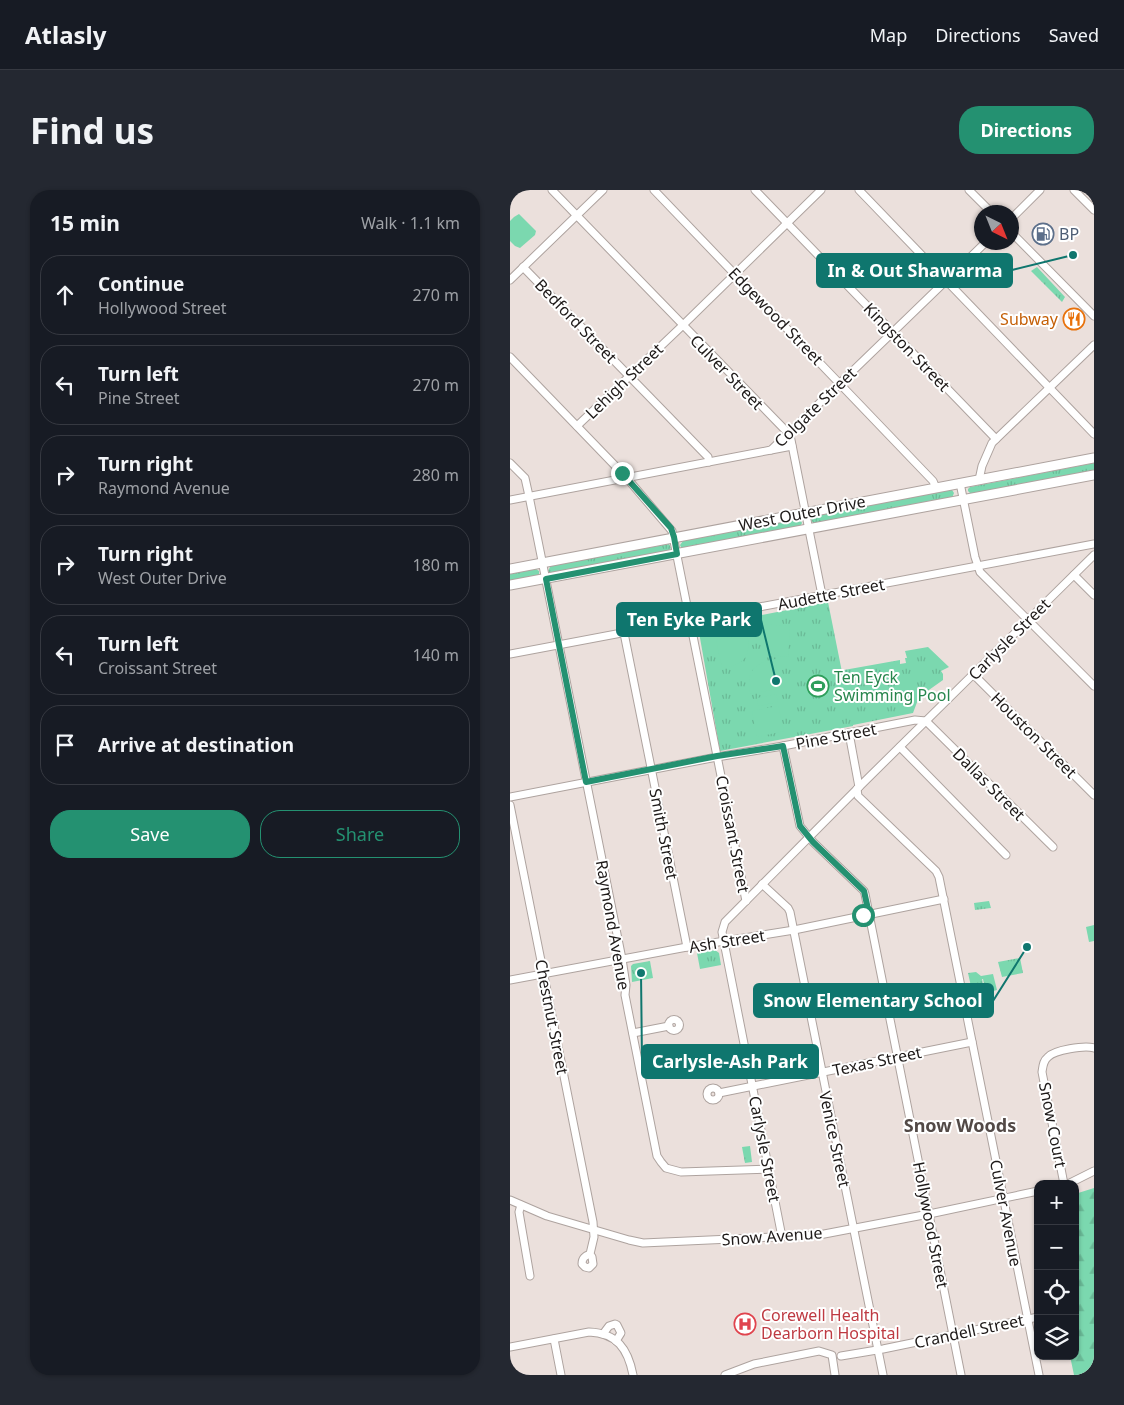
<!DOCTYPE html>
<meta charset="utf-8">
<style>
:root{--surface:#171b24;--page:#242831;--text:#f1f3f6;--muted:#9ea1a6;--line:#363941;--accent:#249171}
body{margin:0;font-family:"Noto Sans",sans-serif;background:var(--page);color:var(--text)}
.controls{position:absolute;right:15px;bottom:15px;display:grid;overflow:hidden;border-radius:10px;box-shadow:0 1px 4px #0004}
.controls button{width:45px;height:45px;display:grid;place-items:center;padding:0;border:0;border-bottom:1px solid var(--line);background:var(--surface);color:var(--text);font:25px sans-serif}
.compass{position:absolute;left:464px;top:15px;width:45px;height:45px;border-radius:50%;background:var(--surface);box-shadow:0 1px 4px #0004;rotate:137deg}
.stop{position:absolute;width:15px;height:15px;margin:-11px;border:4px solid #249171;border-radius:50%;background:#fff}
.stop.end{background:#249171;border-color:#fff;box-shadow:0 1px 5px #0008}
.list{margin:0;padding:0;list-style:none}
h2{display:flex;justify-content:space-between;align-items:center;height:65px;margin:0;padding:0 20px;font-size:21px}
h2 small{font-size:16px;font-weight:400;color:var(--muted)}
.list li{display:grid;grid-template-columns:32px 1fr auto;gap:15px;align-items:center;box-sizing:border-box;height:80px;margin:0 10px 10px;padding:0 10px;border:1px solid var(--line);border-radius:20px}
.list b{display:block;font-size:19px;white-space:nowrap}
.list p{margin:0;font-size:16px;white-space:nowrap;color:var(--muted)}
.list em{font-size:16px;font-style:normal;color:var(--muted)}
.actions{display:flex;gap:10px;padding:15px 20px}
.actions a{flex:1;padding:11px 0;border:1px solid var(--accent);border-radius:20px;text-align:center;font-size:18px;color:var(--accent)}
.actions .main{background:var(--accent);color:#fff}
.icon{flex:none;width:28px;height:28px;fill:none;stroke:currentColor;stroke-width:2;stroke-linecap:round;stroke-linejoin:round}
.map{position:relative;flex:none;width:584px;height:1185px;overflow:hidden;border-radius:20px}
header{display:flex;align-items:center;gap:30px;box-sizing:border-box;height:70px;padding:0 25px;background:var(--surface);border-bottom:1px solid var(--line)}
header strong{font-size:24px}
nav{display:flex;gap:28px;margin-inline-start:auto;font-size:18px}
.intro{display:flex;align-items:center;justify-content:space-between;box-sizing:border-box;height:120px;padding:0 30px}
h1{margin:0;font-size:35px}
.button{padding:12px 22px;border-radius:20px;background:var(--accent);color:#fff;font-size:18px;font-weight:700}
main{display:flex;gap:30px;padding:0 30px}
aside{flex:1;background:var(--surface);border-radius:20px;box-shadow:0 1px 4px #0004}
.map>svg:first-child{display:block}
.grass{fill:url(#grass-tufts)}
.forest{fill:url(#forest-firs)}
.pitch{fill:#7bd8af}
.water{fill:#9ad1f6}
.lines{fill:none;stroke-linecap:round;stroke-linejoin:round}
.minor-casing{stroke:#aea39f;stroke-width:9}
.major-casing{stroke:#aea39f;stroke-width:11}
.minor{stroke:#fff;stroke-width:7}
.major{stroke:#fff;stroke-width:9}
.route{stroke:#249171;stroke-width:6}
.labels{text-anchor:middle;stroke-width:4;stroke-linejoin:round;paint-order:stroke}
.service-label{font-size:16px;fill:#4e5e75;stroke:#fff;text-anchor:start}
.street-label{font-size:16px;fill:#1e1a19;stroke:#fff}
.food-label{font-size:16px;fill:#c56008;stroke:#fff;text-anchor:end}
.leisure-label{font-size:16px;fill:#27864d;stroke:#fff;text-anchor:start}
.health-label{font-size:16px;fill:#be3a42;stroke:#fff;text-anchor:start}
.neighbourhood-label{font-size:18px;font-weight:bold;fill:#524946;stroke:#fff}
.leader{fill:none;stroke:#0f766e;stroke-width:2}
.callout-dot{fill:#0f766e;stroke:#fff;stroke-width:2}
.callout{fill:#0f766e;stroke:#0f766e;stroke-width:2}
.callout-label{font-size:18px;text-anchor:middle;font-weight:bold;fill:#fff}
</style>
<header>
<strong>Atlasly</strong>
<nav><a>Map</a><a>Directions</a><a>Saved</a></nav>
</header>
<div class="intro"><h1>Find us</h1><a class="button">Directions</a></div>
<main>
<aside>
<h2>15 min<small>Walk · 1.1 km</small></h2>
<ul class="list">
<li><svg class="icon" aria-label="ahead" viewBox="0 0 24 24"><path d="M12 20V5M6 11l6-6 6 6"/></svg><div><b>Continue</b><p>Hollywood Street</p></div><em>270 m</em></li>
<li><svg class="icon" aria-label="left" viewBox="0 0 24 24"><path d="M17 20v-9H6M10 6l-5 5 5 5"/></svg><div><b>Turn left</b><p>Pine Street</p></div><em>270 m</em></li>
<li><svg class="icon" aria-label="right" viewBox="0 0 24 24"><path d="M7 20v-9h11M14 6l5 5-5 5"/></svg><div><b>Turn right</b><p>Raymond Avenue</p></div><em>280 m</em></li>
<li><svg class="icon" aria-label="right" viewBox="0 0 24 24"><path d="M7 20v-9h11M14 6l5 5-5 5"/></svg><div><b>Turn right</b><p>West Outer Drive</p></div><em>180 m</em></li>
<li><svg class="icon" aria-label="left" viewBox="0 0 24 24"><path d="M17 20v-9H6M10 6l-5 5 5 5"/></svg><div><b>Turn left</b><p>Croissant Street</p></div><em>140 m</em></li>
<li><svg class="icon" aria-label="arrive" viewBox="0 0 24 24"><path d="M6 21V4h12l-3 4 3 4H6"/></svg><div><b>Arrive at destination</b></div></li>
</ul>
<div class="actions"><a class="main">Save</a><a>Share</a></div>
</aside>
<div class="map">
<svg width="584" height="1185" viewBox="0 0 584 1185">
<defs>
<pattern id="grass-tufts" width="24" height="20" patternUnits="userSpaceOnUse" patternTransform="scale(1.25)"><rect width="24" height="20" fill="#7bd8af"/><path d="M3 7l-1-3M5 7V3M7 7l1-3M15 17l-1-3M17 17v-4M19 17l1-3" fill="none" stroke="#6ab996"/></pattern>
<pattern id="forest-firs" width="22" height="20" patternUnits="userSpaceOnUse" patternTransform="scale(1.25)"><rect width="22" height="20" fill="#7bd8af"/><path d="M5 1l3.5 6h-7zM16 11l3.5 6h-7z" fill="#6ab996"/></pattern>
</defs>
<rect width="100%" height="100%" fill="#ebe0dc"/>
<g class="grass">
<path d="M527 77 555 107 552 112 521 81Z"/>
<path d="M584 273V281L462 305 458 301V299L460 297Z"/>
<path d="M439 300H442L444 303 442 308 304 334 301 330 302 328 305 326Z"/>
<path d="M288 329H290L292 333 290 337 172 359 170 355 173 351Z"/>
<path d="M159 354 161 358 158 362 40 383 38 381 40 377 43 375Z"/>
<path d="M26 379 29 381V386L0 392V384Z"/>
<path d="M318 412 332 482V480H334L390 470V474L396 473 395 468H397L395 461 418 457 439 477 431 481 433 484V490L409 507 403 523 343 535V536L210 561 190 448C190 442 192 439 196 436Z"/>
<path d="M479 711 481 718 465 720 464 713Z"/>
<path d="M584 735V751L579 752 576 737Z"/>
<path d="M205 760 209 763 211 775 190 779 187 763Z"/>
<path d="M510 768 513 783 492 787 488 772Z"/>
<path d="M140 771 143 788 122 792 121 776 123 774Z"/>
<path d="M466 782 471 786 483 784 487 800 476 803 473 789H472L477 816 466 819 458 783Z"/>
<path d="M240 956 242 972 235 973 232 957Z"/>
</g>
<path class="forest" d="M584 998V1185H564L560 1166H565V1004Z"/>
<g class="pitch">
<path d="M9 24 26 41 25 45 10 58 5 56 0 51V31L4 27Z"/>
<path d="M251 434 280 436 278 467C255 466 249 457 251 434Z"/>
<path d="M237 444C242 466 234 475 212 478L206 450Z"/>
<path d="M265 469 271 498 240 504C236 482 243 473 265 469Z"/>
<path d="M266 504 268 512 248 516 247 508Z"/>
<path d="M268 516 274 541 247 547 242 521Z"/>
</g>
<path class="water" d="M315 491 317 498 300 502 299 494Z"/>
<g class="lines">
<g class="minor-casing">
<g id="minor">
<path d="M42 0 280 245 312 405"/>
<path d="M144 0 423 291 426 298"/>
<path d="M245 0 486 249"/>
<path d="M349 0 584 244"/>
<path d="M459 0 481 22"/>
<path d="M564 0 584 20"/>
<path d="M502 28 530 0"/>
<path d="M502 43 584 126"/>
<path d="M13 77 198 267 199 272"/>
<path d="M0 90 93 0"/>
<path d="M0 167 116 287 162 341 236 711"/>
<path d="M67 236 172 136 311 0"/>
<path d="M261 260 282 256"/>
<path d="M0 273 15 288 19 306 112 769 116 795 115 805 147 966 151 972 156 978 171 982 259 979"/>
<path d="M469 290 472 276 482 253 584 155"/>
<path d="M450 293 465 367 470 382 584 496"/>
<path d="M0 310 261 260 476 52"/>
<path d="M564 385 584 405"/>
<path d="M114 443 177 757"/>
<path d="M0 464 584 354"/>
<path d="M464 485 584 605"/>
<path d="M339 543 349 597"/>
<path d="M273 556 290 636 303 652 354 701 355 704 451 1185"/>
<path d="M390 557 496 665"/>
<path d="M347 599 348 606 426 681 429 687 529 1185"/>
<path d="M0 607 207 567 273 556 405 530 416 531 543 657"/>
<path d="M0 615 83 1032 84 1047 80 1064C75 1066 72 1068 72 1074L75 1077 79 1078 83 1074 82 1067 80 1064"/>
<path d="M252 694 278 718 280 722 373 1185"/>
<path d="M0 790 177 757 284 740 434 709"/>
<circle cx="164" cy="835" r="5.5"/>
<path d="M123 843 159 836"/>
<circle cx="203" cy="904" r="6"/>
<path d="M209 903 462 852"/>
<path d="M554 994 532 882C533 876 533 871 538 867 544 860 575 855 584 858"/>
<path d="M558 994 584 981"/>
<path d="M0 1010 37 1026 119 1050 133 1053 309 1045 424 1023 528 1001"/>
<path d="M11 1015 9 1022 20 1086"/>
<path d="M272 1047 214 752 212 742 215 732 347 599 584 365"/>
<path d="M93 1144 99 1136 105 1134 107 1135 111 1143 106 1151"/>
<path d="M44 1149 51 1185"/>
<path d="M0 1157 79 1142C107 1143 118 1159 123 1185"/>
<path d="M331 1166 373 1159 528 1127"/>
<path d="M215 1185 244 1174 309 1161 322 1165 325 1185"/>
</g>
</g>
<g class="major-casing">
<g id="major">
<path d="M0 379 584 268"/>
<path d="M0 395 584 285"/>
</g>
</g>
<use href="#minor" class="minor"/>
<use href="#major" class="major"/>
</g>
<g class="lines">
<path class="route" d="M112 283 161 338 164 347 167 364 36 389 76 592 207 566 273 556 290 636 303 652 354 701 359 724 353 725"/>
</g>
<defs>
<g id="fuel-ring" transform="scale(1.125)"><circle r="9.5" fill="#fff" stroke="#5c6f8a" stroke-width="1.5"/><path d="M-5.5-6h7V0h2V4h1.3V-2.5L3-4.5l.8-.8L6-3V5H2.5V1h-1V6h-7ZM-4.2-4.7v3.2H.2V-4.7Z" fill="#5c6f8a"/></g>
<g id="restaurant-ring" transform="scale(1.125)"><circle r="9.5" fill="#fff" stroke="#e8710a" stroke-width="1.5"/><path d="M-5-6h1v4h1v-4h1v4h1v-4h1v5L-1.5 .5V6h-2V.5L-5-1ZM5-6V6H3V1.5H1.5Q1.5-4 5-6Z" fill="#e8710a"/></g>
<g id="stadium-ring" transform="scale(1.125)"><circle r="9.5" fill="#fff" stroke="#2e9e5b" stroke-width="1.5"/><path d="M0-5a6.5 5 0 1 0 0 10a6.5 5 0 1 0 0-10ZM-3.5-1.8h7v3.6h-7Z" fill="#2e9e5b"/></g>
<g id="hospital-ring" transform="scale(1.125)"><circle r="9.5" fill="#fff" stroke="#e0444e" stroke-width="1.5"/><path d="M-5-5h3v3.5h4V-5h3V5h-3V1.5h-4V5h-3Z" fill="#e0444e"/></g>
</defs>
<g fill-rule="evenodd">
<use href="#fuel-ring" x="533" y="44"/>
<use href="#restaurant-ring" x="564" y="129"/>
<use href="#stadium-ring" x="308" y="496"/>
<use href="#hospital-ring" x="235" y="1134"/>
</g>
<g class="labels">
<g class="service-label">
<text x="549" y="50">BP</text>
</g>
<g class="street-label">
<text transform="translate(266 126) rotate(46)" y="6">Edgewood Street</text>
<text transform="translate(66 131) rotate(46)" y="6">Bedford Street</text>
<text transform="translate(397 157) rotate(46)" y="6">Kingston Street</text>
<text transform="translate(217 182) rotate(46)" y="6">Culver Street</text>
<text transform="translate(114 191) rotate(-44)" y="6">Lehigh Street</text>
<text transform="translate(305 217) rotate(-44)" y="6">Colgate Street</text>
<text transform="translate(292 323) rotate(-11)" y="6">West Outer Drive</text>
<text transform="translate(321 404) rotate(-11)" y="6">Audette Street</text>
<text transform="translate(499 449) rotate(-45)" y="6">Carlysle Street</text>
<text transform="translate(524 545) rotate(45)" y="6">Houston Street</text>
<text transform="translate(326 546) rotate(-11)" y="6">Pine Street</text>
<text transform="translate(479 594) rotate(45)" y="6">Dallas Street</text>
<text transform="translate(154 644) rotate(79)" y="6">Smith Street</text>
<text transform="translate(223 644) rotate(79)" y="6">Croissant Street</text>
<text transform="translate(103 735) rotate(80)" y="6">Raymond Avenue</text>
<text transform="translate(217 751) rotate(-9)" y="6">Ash Street</text>
<text transform="translate(42 827) rotate(79)" y="6">Chestnut Street</text>
<text transform="translate(367 871) rotate(-12)" y="6">Texas Street</text>
<text transform="translate(543 935) rotate(79)" y="6">Snow Court</text>
<text transform="translate(325 949) rotate(78)" y="6">Venice Street</text>
<text transform="translate(255 959) rotate(79)" y="6">Carlysle Street</text>
<text transform="translate(496 1023) rotate(79)" y="6">Culver Avenue</text>
<text transform="translate(421 1035) rotate(79)" y="6">Hollywood Street</text>
<text transform="translate(262 1046) rotate(-4)" y="6">Snow Avenue</text>
<text transform="translate(459 1141) rotate(-12)" y="6">Crandell Street</text>
</g>
<g class="food-label">
<text x="548" y="135">Subway</text>
</g>
<g class="leisure-label">
<text x="324" y="493">Ten Eyck<tspan x="324" dy="18">Swimming Pool</tspan></text>
</g>
<g class="health-label">
<text x="251" y="1131">Corewell Health<tspan x="251" dy="18">Dearborn Hospital</tspan></text>
</g>
<g class="neighbourhood-label">
<text x="450" y="942">Snow Woods</text>
</g>
</g>
<path class="leader" d="M563 65L502 80M266 491L251 430M517 757L483 811M131 783L132 872"/>
<g class="callout-dot">
<circle cx="563" cy="65" r="5"/>
<circle cx="266" cy="491" r="5"/>
<circle cx="517" cy="757" r="5"/>
<circle cx="131" cy="783" r="5"/>
</g>
<g class="callout">
<rect x="307" y="64" width="195" height="33" rx="5"/>
<rect x="107" y="413" width="144" height="33" rx="5"/>
<rect x="244" y="794" width="239" height="33" rx="5"/>
<rect x="132" y="855" width="176" height="33" rx="5"/>
</g>
<g class="callout-label">
<text x="405" y="87">In &amp; Out Shawarma</text>
<text x="179" y="436">Ten Eyke Park</text>
<text x="363" y="817">Snow Elementary School</text>
<text x="220" y="878">Carlysle-Ash Park</text>
</g>
</svg>
<div class="controls">
<button>+</button>
<button>−</button>
<button><svg class="icon" aria-label="locate" viewBox="0 0 24 24"><circle cx="12" cy="12" r="6"/><path d="M12 2v4M12 18v4M2 12h4M18 12h4"/></svg></button>
<button><svg class="icon" aria-label="layers" viewBox="0 0 24 24"><path d="M12 4l9 5-9 5-9-5zM3 14l9 5 9-5"/></svg></button>
</div>
<svg class="compass" viewBox="-18 -18 36 36"><path d="M0-13l5 13h-10z" fill="#e53935"/><path d="M0 13l5-13h-10z" fill="#9ea1a6"/></svg>
<div class="stop" style="left:353px;top:725px"></div>
<div class="stop end" style="left:112px;top:283px"></div>
</div>
</main>
